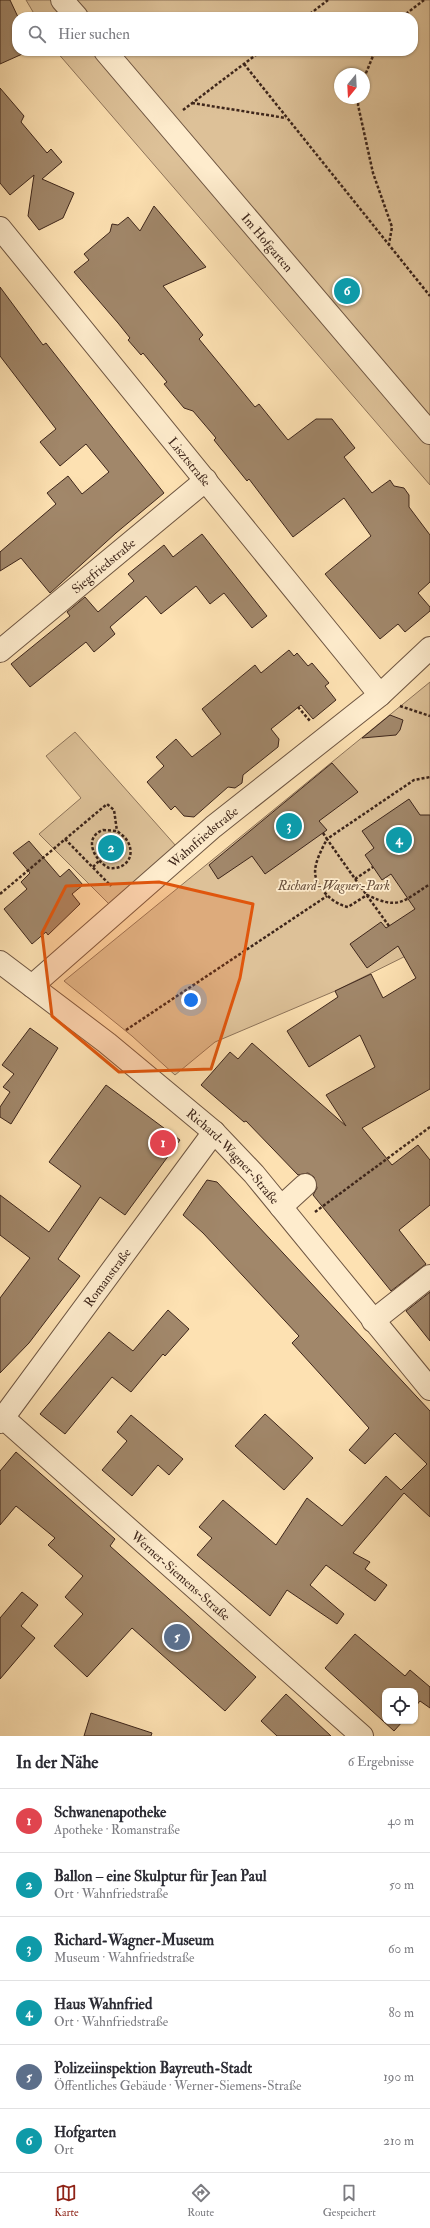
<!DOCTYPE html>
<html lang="de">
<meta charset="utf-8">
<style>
:root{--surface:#fff;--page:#f2f2f3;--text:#2b2b33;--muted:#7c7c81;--line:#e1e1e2;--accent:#8f2418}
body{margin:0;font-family:"IM FELL Double Pica",serif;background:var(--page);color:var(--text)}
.controls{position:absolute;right:12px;bottom:12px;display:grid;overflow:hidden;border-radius:8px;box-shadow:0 1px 3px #0004}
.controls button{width:36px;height:36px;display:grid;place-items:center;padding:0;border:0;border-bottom:1px solid var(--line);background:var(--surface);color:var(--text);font:20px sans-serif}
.compass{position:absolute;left:334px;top:68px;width:36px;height:36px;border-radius:50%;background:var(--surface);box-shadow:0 1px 3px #0004;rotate:198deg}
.you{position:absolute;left:191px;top:1000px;width:14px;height:14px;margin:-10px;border:3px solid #fff;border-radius:50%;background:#1a73e8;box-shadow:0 0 0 6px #1a73e833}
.badge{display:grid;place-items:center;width:26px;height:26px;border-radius:50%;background:var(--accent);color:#fff;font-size:13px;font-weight:700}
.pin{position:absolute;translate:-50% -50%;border:2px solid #fff;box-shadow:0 1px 4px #0006}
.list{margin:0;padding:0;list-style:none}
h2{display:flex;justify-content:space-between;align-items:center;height:52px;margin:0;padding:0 16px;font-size:17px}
h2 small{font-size:13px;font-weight:400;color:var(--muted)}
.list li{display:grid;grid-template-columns:26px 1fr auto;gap:12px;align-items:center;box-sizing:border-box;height:64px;padding:0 16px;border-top:1px solid var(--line)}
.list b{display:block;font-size:15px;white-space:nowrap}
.list p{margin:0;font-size:13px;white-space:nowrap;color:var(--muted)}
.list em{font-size:13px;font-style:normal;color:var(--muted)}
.icon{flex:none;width:22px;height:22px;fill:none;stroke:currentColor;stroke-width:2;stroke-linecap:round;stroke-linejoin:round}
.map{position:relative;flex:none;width:430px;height:1736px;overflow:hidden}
.search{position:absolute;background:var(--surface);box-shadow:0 1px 3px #0004;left:12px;right:12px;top:12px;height:44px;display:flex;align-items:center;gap:10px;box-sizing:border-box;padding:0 14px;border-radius:16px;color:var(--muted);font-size:15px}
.sheet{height:436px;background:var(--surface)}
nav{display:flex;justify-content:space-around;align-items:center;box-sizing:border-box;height:56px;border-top:1px solid var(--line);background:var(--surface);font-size:11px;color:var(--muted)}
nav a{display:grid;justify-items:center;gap:2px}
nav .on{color:var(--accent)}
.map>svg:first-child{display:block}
.green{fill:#ddc198;stroke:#8e745a;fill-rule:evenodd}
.building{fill:#a1876a;stroke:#3e261b}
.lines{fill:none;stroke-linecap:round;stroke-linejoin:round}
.minor-casing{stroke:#6e5541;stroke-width:24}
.path{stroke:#3e261b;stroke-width:2.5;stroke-dasharray:3 2;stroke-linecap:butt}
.minor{stroke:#feeccd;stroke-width:22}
.marked{fill:#e0560d;fill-opacity:0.2;stroke:#e0560d;stroke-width:3;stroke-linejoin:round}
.labels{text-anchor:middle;stroke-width:3.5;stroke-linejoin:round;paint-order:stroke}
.street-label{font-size:13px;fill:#3e261b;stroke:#feeccd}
.park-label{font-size:13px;font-style:italic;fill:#664d3a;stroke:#feeccd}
</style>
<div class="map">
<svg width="430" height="1736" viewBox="0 0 430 1736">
<rect width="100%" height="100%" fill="#fde1b2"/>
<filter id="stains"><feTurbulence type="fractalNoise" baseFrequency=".005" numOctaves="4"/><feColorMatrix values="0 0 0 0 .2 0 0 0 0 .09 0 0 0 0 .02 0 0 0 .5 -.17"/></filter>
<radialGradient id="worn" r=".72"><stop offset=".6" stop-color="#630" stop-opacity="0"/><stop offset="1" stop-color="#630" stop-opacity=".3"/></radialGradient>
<g class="green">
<path d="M26 0H430V485L56 51H413V17H36ZM340 74H364V98H340Z"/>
<path d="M430 682V944L335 991 215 1042 175 1075 132 1036 64 981Z"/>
<path d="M75 732 176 846 111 906 39 834 81 798 46 756Z"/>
</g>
<g class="building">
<path d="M0 0H10L18 17 17 51H29L0 64Z"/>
<path d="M0 88 24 116 21 122 47 153 51 149 62 162 42 179 74 193 63 218 39 230 28 216 34 175 10 195 0 183Z"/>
<path d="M154 206 206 267 163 286 203 335 199 339 255 407 259 404 288 440 316 419H332L355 448 344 457 372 493 390 480 394 486 404 488 409 495V507L430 535V582L418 593 430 607V611L405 632 398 624 380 639 325 574 371 536 344 498 293 537 249 479 247 481 214 440 216 438 193 411 184 408 164 384 167 382 143 353 141 355 128 340 130 338 118 323 74 272 89 260 84 254 110 232 112 224 118 225 128 217 140 231Z"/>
<path d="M0 287 43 345 46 343 164 493 116 533 50 593 21 558 0 571V552L56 504 47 493 68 476 82 494 109 472 86 444 60 466 40 442 56 429 0 356Z"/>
<path d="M202 534 267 616 252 628 224 593 210 604 196 586 161 614 146 596 110 627 115 634 94 652 86 642 30 687 11 664 70 616 67 612 85 597 98 612 134 581 128 574 164 545 173 557Z"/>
<path d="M289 650 294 656 297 653 308 666 312 663 329 683 325 686 336 700 313 719 301 705 271 729 279 739 278 747 243 775 242 783 235 788 228 787 194 817 184 816 175 806 171 810 147 782 164 766 156 757 176 739 192 757 221 734 202 709 255 665 261 673Z"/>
<path d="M390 715 403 720 400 730 396 735 362 738Z"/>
<path d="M332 763 358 792 319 821 327 830 265 874 252 856 218 879 209 865Z"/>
<path d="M409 799 420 815H430V1089L362 1128 392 1165 418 1145 430 1160V1205L399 1230 426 1264 391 1291 313 1195 317 1188 314 1177 308 1173 298 1175 246 1121 244 1122 201 1085 230 1052 238 1059 252 1043 346 1126 326 1095 375 1067 360 1035 309 1067 287 1031 338 997 335 991 371 974 383 998 416 978 398 946 367 968 350 944 381 922 386 928 415 909 391 874 382 880 365 855 374 848 362 831Z"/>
<path d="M29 841 60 877 69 869 83 885 72 894 80 904 48 935 46 932 32 944 4 909 27 889 21 882 30 873 13 853Z"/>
<path d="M30 1028 58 1048 11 1124 0 1117V1107L10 1092 3 1087 14 1074 2 1065Z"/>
<path d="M106 1085 180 1140 125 1215 100 1197 58 1259 80 1276 29 1343 0 1373V1298L30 1258 0 1235V1195L49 1232 81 1186 49 1162Z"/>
<path d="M207 1180 217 1182 430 1411V1517L404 1493 353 1553 370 1562 365 1569 387 1585 375 1601 326 1565 310 1585 344 1614 337 1624 287 1590 270 1616 197 1555 212 1538 199 1527 223 1500 276 1545 307 1498 342 1526 386 1476 401 1490 427 1464 395 1433 365 1464 349 1450 369 1428 292 1343 299 1336 203 1233 183 1215Z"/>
<path d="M430 1292V1341L406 1311Z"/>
<path d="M168 1310 189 1329 165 1356 163 1354 131 1392 112 1377 65 1434 40 1414 109 1332 133 1351Z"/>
<path d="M265 1414 313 1458 284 1490 235 1446Z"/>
<path d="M131 1415 183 1459 169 1475 158 1465 132 1496 102 1470 127 1441 117 1432Z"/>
<path d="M16 1452 115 1539 110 1546 256 1677 225 1711 132 1628 87 1677 54 1646 83 1614 65 1597 83 1576 48 1545 55 1538 16 1506 0 1525V1471Z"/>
<path d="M22 1592 38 1605 21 1626 35 1638 0 1679V1618Z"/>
<path d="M355 1634 405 1676 410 1670 430 1687V1708L420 1701 415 1707V1691H385V1721H403L394 1731 325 1668Z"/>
<path d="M286 1694 331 1736H277L261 1721Z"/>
<path d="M91 1713 152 1733 151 1736H84Z"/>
</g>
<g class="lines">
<g class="minor-casing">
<g id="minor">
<path d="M62 0 77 17"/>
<path id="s1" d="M105 51 430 433"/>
<path id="s2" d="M0 228 380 695"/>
<path id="s3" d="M0 651 206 480"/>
<path id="s4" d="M0 962 107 1043 214 1132 254 1174 430 1389"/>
<path id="s5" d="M32 986 213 827 380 695 430 648"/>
<path d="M281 1207 305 1185"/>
<path d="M373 1321 430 1276"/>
<path id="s6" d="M0 1415 362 1736"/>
<path id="s7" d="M0 1422 214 1132"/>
</g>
</g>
<g class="path">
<path d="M306 17 328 0"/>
<path d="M402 17 424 0"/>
<path d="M244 64 430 296"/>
<path d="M364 78 375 51"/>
<path d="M359 98 358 105 373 173 392 227 389 244"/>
<path d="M192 103 286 118"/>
<path d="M183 110 261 51"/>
<path d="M400 706 430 716"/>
<path d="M298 707 310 721"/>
<path d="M103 830 117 831C121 834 126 838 128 842 136 858 124 870 109 868 95 861 82 838 103 830Z"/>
<path d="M323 833 327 839 414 780 430 777"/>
<path d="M65 839 111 886"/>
<path d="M93 867 99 861"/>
<path d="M355 879 373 867"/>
<path d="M0 894 107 804 114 810 117 831"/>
<path d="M389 926C368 897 347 868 327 839 322 849 312 866 316 878 321 892 334 904 348 907L367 895C399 910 402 902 430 884"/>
<path d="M126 1030 327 896"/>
<path d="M315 1212 430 1127"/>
</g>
<use href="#minor" class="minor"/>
</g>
<path class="marked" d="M159 882 253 904 240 978 211 1069 119 1072 52 1016 42 933 66 886Z"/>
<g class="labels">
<g class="street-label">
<text dy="5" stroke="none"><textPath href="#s1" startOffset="251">Im Hofgarten</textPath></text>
<text dy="5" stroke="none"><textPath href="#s2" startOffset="301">Lisztstraße</textPath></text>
<text dy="5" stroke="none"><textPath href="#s3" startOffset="134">Siegfriedstraße</textPath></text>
<text dy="5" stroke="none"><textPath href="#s5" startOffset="227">Wahnfriedstraße</textPath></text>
<text dy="5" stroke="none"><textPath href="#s4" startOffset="304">Richard-Wagner-Straße</textPath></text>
<text dy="5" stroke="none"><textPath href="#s7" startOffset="180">Romanstraße</textPath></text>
<text dy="5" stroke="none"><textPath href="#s6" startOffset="242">Werner-Siemens-Straße</textPath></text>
</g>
<g class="park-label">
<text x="334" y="890">Richard-Wagner-Park</text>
</g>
</g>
<rect width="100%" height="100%" filter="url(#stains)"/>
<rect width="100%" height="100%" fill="url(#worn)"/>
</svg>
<div class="controls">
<button><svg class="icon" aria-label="locate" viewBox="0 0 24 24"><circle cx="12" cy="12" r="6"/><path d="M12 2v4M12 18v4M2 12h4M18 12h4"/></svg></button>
</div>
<svg class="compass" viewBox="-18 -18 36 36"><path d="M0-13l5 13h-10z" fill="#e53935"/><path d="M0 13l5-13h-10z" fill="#7c7c81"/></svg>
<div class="you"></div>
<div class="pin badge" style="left:163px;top:1143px;background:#e0444e">1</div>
<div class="pin badge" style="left:111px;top:848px;background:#0f9aa8">2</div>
<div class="pin badge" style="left:289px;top:826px;background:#0f9aa8">3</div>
<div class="pin badge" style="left:399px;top:840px;background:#0f9aa8">4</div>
<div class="pin badge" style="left:177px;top:1637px;background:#5c6f8a">5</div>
<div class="pin badge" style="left:347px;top:291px;background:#0f9aa8">6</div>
<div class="search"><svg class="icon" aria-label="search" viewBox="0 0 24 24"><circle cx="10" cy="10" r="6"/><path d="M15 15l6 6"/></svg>Hier suchen</div>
</div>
<section class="sheet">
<h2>In der Nähe<small>6 Ergebnisse</small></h2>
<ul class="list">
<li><span class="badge" style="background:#e0444e">1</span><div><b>Schwanenapotheke</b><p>Apotheke · Romanstraße</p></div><em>40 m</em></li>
<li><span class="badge" style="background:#0f9aa8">2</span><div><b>Ballon – eine Skulptur für Jean Paul</b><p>Ort · Wahnfriedstraße</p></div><em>50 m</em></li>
<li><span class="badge" style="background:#0f9aa8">3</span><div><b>Richard-Wagner-Museum</b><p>Museum · Wahnfriedstraße</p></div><em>60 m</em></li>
<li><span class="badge" style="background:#0f9aa8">4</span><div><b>Haus Wahnfried</b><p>Ort · Wahnfriedstraße</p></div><em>80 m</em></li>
<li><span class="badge" style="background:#5c6f8a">5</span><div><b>Polizeiinspektion Bayreuth-Stadt</b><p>Öffentliches Gebäude · Werner-Siemens-Straße</p></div><em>190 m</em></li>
<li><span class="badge" style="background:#0f9aa8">6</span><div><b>Hofgarten</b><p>Ort</p></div><em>210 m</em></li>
</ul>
</section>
<nav>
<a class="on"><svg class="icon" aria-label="map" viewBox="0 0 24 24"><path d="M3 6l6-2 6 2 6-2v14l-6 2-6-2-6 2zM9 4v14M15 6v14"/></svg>Karte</a>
<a><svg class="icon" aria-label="directions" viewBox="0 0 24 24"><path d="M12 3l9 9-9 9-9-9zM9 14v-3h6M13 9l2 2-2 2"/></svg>Route</a>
<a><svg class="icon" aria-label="saved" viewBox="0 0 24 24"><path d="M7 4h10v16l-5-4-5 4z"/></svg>Gespeichert</a>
</nav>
